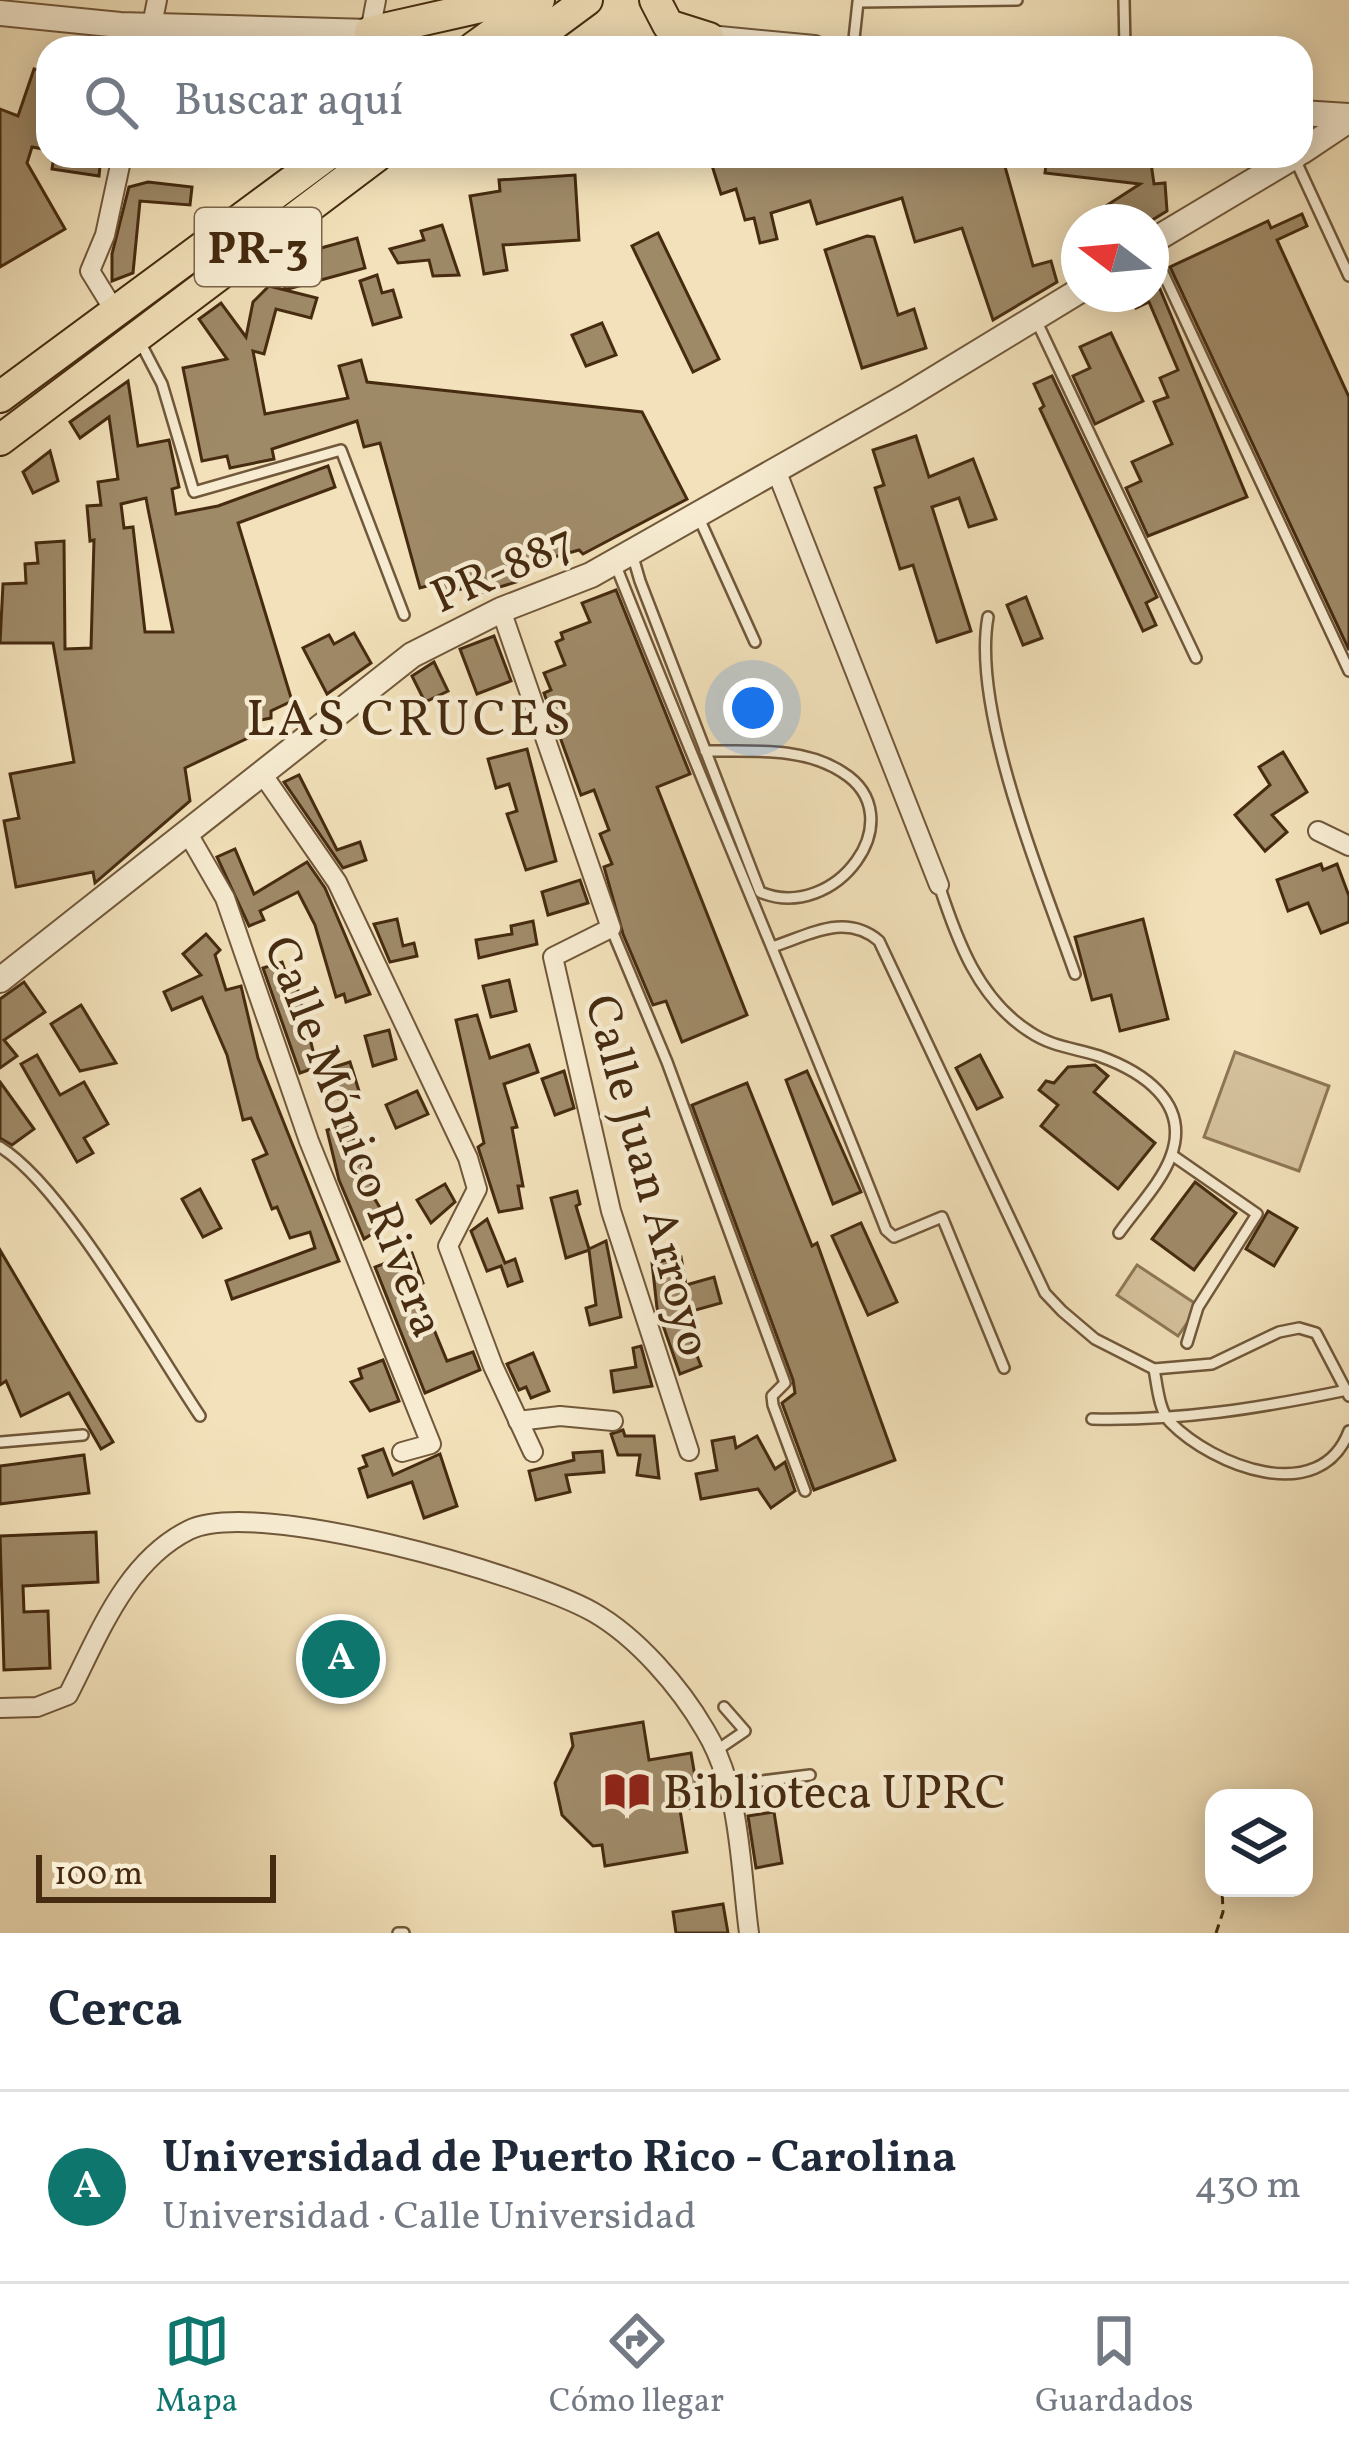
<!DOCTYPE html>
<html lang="es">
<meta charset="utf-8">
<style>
:root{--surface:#fff;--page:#f6f6f7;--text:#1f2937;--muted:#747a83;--line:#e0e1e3;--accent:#0f766e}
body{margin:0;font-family:Vollkorn,serif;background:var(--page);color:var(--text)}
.controls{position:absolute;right:36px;bottom:36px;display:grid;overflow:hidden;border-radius:24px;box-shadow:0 6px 30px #0003}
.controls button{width:108px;height:108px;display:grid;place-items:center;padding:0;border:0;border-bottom:3px solid var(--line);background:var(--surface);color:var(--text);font:60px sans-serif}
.compass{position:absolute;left:1061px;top:204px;width:108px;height:108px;border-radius:50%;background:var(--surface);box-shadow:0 6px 30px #0003;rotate:286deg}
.scale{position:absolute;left:36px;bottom:30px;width:240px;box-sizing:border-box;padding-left:12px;border:6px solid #462b10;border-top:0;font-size:33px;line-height:42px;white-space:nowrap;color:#462b10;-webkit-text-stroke:9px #f7ecd2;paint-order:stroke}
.you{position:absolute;left:753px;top:708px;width:42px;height:42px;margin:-30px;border:9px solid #fff;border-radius:50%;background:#1a73e8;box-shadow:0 0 0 18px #1a73e833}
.badge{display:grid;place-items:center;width:78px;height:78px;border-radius:50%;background:var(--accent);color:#fff;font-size:39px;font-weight:700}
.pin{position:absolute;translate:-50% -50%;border:6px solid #fff;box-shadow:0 3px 12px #0006}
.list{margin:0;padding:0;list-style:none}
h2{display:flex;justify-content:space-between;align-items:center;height:156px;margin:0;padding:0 48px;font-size:51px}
h2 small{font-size:39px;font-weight:400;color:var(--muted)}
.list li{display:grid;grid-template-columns:78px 1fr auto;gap:36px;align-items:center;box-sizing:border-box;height:192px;padding:0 48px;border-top:3px solid var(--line)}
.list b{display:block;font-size:45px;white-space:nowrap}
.list p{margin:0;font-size:39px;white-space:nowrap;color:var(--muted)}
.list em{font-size:39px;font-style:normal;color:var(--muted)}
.icon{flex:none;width:66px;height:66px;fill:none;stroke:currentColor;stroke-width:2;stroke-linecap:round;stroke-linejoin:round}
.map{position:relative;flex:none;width:1349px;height:1933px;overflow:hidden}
.search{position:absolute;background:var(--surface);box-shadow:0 6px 30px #0003;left:36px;right:36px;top:36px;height:132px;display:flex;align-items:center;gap:30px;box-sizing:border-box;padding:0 42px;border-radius:36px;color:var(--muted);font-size:45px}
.sheet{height:348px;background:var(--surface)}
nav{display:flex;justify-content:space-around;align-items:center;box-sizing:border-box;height:168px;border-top:3px solid var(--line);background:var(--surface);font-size:33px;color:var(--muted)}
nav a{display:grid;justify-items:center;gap:6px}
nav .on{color:var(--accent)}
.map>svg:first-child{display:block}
.green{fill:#d5c29d;stroke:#8e7656;stroke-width:3}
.building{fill:#9f8a68;stroke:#462b10;stroke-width:3;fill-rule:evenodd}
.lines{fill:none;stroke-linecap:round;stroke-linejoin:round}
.service-casing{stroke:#71583a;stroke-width:14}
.minor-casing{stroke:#71583a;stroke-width:22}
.tertiary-casing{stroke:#71583a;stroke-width:28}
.trunk-casing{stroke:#462b10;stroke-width:34}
.path{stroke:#462b10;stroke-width:3;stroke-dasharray:9 6;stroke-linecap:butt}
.service{stroke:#f7ecd2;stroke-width:9}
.minor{stroke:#f7ecd2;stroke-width:18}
.tertiary{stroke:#f7ecd2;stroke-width:24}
.trunk{stroke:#f2e1ba;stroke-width:30}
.labels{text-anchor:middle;stroke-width:9;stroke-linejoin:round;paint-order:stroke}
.shield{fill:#f7ecd2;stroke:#7b654a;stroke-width:3}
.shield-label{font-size:45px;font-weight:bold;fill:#462b10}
.street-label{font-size:48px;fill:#462b10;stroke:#f7ecd2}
.poi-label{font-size:48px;fill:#462b10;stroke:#f7ecd2;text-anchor:start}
.neighbourhood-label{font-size:51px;letter-spacing:3px;fill:#462b10;stroke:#f7ecd2}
</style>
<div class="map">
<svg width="1349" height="1933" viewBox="0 0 1349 1933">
<rect width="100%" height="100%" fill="#f2e1ba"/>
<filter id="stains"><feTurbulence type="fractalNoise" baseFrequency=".00167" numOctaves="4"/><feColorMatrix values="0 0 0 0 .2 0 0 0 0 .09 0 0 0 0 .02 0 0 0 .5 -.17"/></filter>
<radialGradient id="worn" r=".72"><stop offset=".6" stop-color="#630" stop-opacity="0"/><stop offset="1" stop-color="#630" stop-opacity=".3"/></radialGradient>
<g class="green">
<path d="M1235 1052 1329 1086 1299 1171 1204 1137Z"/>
<path d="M1137 1265 1199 1306 1178 1336 1117 1295Z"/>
</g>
<g class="building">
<path d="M34 69 48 73V150L32 147 27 163 65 229 0 267V109L18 116Z"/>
<path d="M54 156H101L99 176 52 169Z"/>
<path d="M709 156H921L924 165 952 156H1002L1033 266 1051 261 1057 282 993 320 962 228 915 242 902 198 817 224 810 201 771 213 777 239 760 243 754 218 745 220 736 189 721 194Z"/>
<path d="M1047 156H1150L1154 184 1165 183 1167 211 1149 222H1081L1140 184 1045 173Z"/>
<path d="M575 175 579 240 503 245 507 270 484 274 470 196 500 191 499 180Z"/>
<path d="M148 182 192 187 190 205 140 201 133 273 112 281V254L129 187Z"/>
<path d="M1302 214 1307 226 1277 240 1349 397V650L1170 267 1268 221 1271 228Z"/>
<path d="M442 225 459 275 433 276 429 260 398 263 390 249 424 240 421 231Z"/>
<path d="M658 233 719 359 693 372 632 246Z"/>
<path d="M867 236 874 237 898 315 914 309 926 348 862 368 825 250Z"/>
<path d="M357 238 365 268 284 290 295 251 320 258 321 248Z"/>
<path d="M377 275 382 293 393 290 401 317 373 325 360 281Z"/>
<path d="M1157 282 1247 497 1148 536 1126 488 1141 481 1132 462 1172 444 1154 402 1168 397 1160 378 1178 370 1149 302 1136 308 1129 294H1151V284Z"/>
<path d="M269 286 317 298 311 318 276 309 264 354 253 351 265 414 348 398 339 366 361 360 367 382 642 412 687 499 583 554 579 550 512 569 516 582 467 597 464 588 442 595 438 583 420 588 380 443 364 447 357 421 272 449 274 459 230 468 227 456 202 461 183 368 227 359 199 319 221 303 246 337 253 302Z"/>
<path d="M602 323 616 355 586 366 572 335Z"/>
<path d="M1111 333 1143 401 1095 424 1073 376 1090 368 1080 347Z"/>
<path d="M1052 376 1157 597 1146 603 1156 625 1143 631 1040 409 1044 406 1034 384Z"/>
<path d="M128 381 138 446 169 440 179 487 172 489 176 514 218 506 328 466 335 487 238 523 292 701 271 711V718L251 722 252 736 185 768 190 801 95 883 93 872 16 887 4 821 19 818 10 774 74 762 53 643H0L3 584 26 583 25 564 38 563 36 543 64 541 65 649 91 648 94 540 90 541 87 506 101 505 98 482 118 479 109 417 80 438 70 422ZM146 498 148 509 173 632H145L133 527 124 528 121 504Z"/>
<path d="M916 436 929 477 973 459 996 519 969 527 959 498 932 507 971 631 937 642 913 565 900 569 875 488 884 485 873 450Z"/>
<path d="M50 451 58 481 33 493 23 472Z"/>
<path d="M616 590 690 774 657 787 747 1015 682 1042 666 1001 653 1005 623 934 604 867 612 864 600 834 609 830 594 790 581 795 544 693 551 690 544 673 565 665 556 642 563 639 561 633 590 622 582 603Z"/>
<path d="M1026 597 1042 638 1023 645 1007 605Z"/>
<path d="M354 633 371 663 327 694 303 648 329 635 334 644Z"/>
<path d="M494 636 511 681 477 694 460 649Z"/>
<path d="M434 662 448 691 425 702 412 676Z"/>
<path d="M527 749 556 861 526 870 507 814 517 811 509 784 496 788 488 759Z"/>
<path d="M1283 752 1307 792 1272 815 1287 832 1265 851 1235 815 1270 785 1259 767Z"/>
<path d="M299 775 337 850 360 842 366 860 343 868 284 782Z"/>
<path d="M235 849 254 894 307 862 325 888 370 994 346 1002 344 994 336 997 315 925 298 892 260 911 264 920 249 926 217 857Z"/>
<path d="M1321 864 1323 870 1337 864 1349 896V922L1321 933 1308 903 1288 911 1277 880Z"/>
<path d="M580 880 588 903 548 915 542 892Z"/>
<path d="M397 919 403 946 414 943 417 956 390 962 374 924Z"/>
<path d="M1143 919 1168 1019 1120 1031 1111 995 1092 1000 1075 937Z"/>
<path d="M533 921 537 944 479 958 476 940 512 934 511 926Z"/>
<path d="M206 934 220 950 215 955 226 990 241 986 258 1058 339 1261 232 1299 226 1281 315 1248 310 1232 290 1238 277 1207 272 1209 253 1160 267 1154 251 1118 243 1120 227 1055 202 997 172 1010 164 992 201 975 183 954Z"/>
<path d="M282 962 288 980 295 978 317 1067 300 1073 263 968Z"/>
<path d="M509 980 516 1011 491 1017 483 986Z"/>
<path d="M24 982 45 1012 4 1040 17 1056 0 1068V999Z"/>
<path d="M81 1005 116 1063 80 1071 51 1024Z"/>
<path d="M477 1015 490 1058 529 1045 538 1072 504 1084 517 1127 512 1128 523 1186H518L522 1208 499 1212 478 1147 484 1143 456 1020Z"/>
<path d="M389 1030 396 1059 373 1066 365 1036Z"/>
<path d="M37 1055 60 1095 84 1082 108 1124 84 1138 93 1153 77 1162 21 1064Z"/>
<path d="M980 1055 1002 1097 977 1109 956 1068Z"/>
<path d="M350 1062 359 1091 334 1099 325 1070Z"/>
<path d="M1095 1065 1108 1076 1094 1092 1155 1143 1118 1189 1041 1126 1058 1105 1039 1090 1046 1081 1054 1083 1068 1067Z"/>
<path d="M564 1071 574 1108 555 1115 542 1079Z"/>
<path d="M807 1071 861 1192 833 1204 786 1080Z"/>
<path d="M0 1082 34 1129 12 1145 0 1138Z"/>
<path d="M747 1083 812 1246 817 1243 895 1460 814 1490 782 1403 795 1393 793 1380 692 1105Z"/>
<path d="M417 1091 428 1114 396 1128 386 1105Z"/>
<path d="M349 1124 365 1177 375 1188 370 1191 389 1223 364 1239 339 1180 327 1130Z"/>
<path d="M1195 1182 1236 1213 1194 1270 1152 1239Z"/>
<path d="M445 1184 455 1202 431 1223 417 1200Z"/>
<path d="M200 1189 221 1228 203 1237 182 1199Z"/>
<path d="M577 1191 580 1204 576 1206 589 1249 606 1241 621 1317 590 1325 586 1308 596 1305 589 1250 566 1258 551 1198Z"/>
<path d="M1268 1211 1297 1228 1274 1266 1246 1249Z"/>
<path d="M487 1219 505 1263 515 1259 522 1281 508 1286 501 1266 487 1271 471 1231Z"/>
<path d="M861 1223 897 1302 868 1315 832 1236Z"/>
<path d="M0 1250 113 1442 101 1449 69 1393 21 1416 6 1381 0 1385Z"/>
<path d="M412 1253 423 1283 416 1286 447 1361 473 1352 480 1370 425 1393 375 1267Z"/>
<path d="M681 1257 686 1285 714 1277 721 1303 681 1314 701 1366 680 1374 657 1308 652 1263Z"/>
<path d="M641 1346 652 1386 614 1392 611 1371 636 1367 633 1348Z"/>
<path d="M533 1353 549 1391 531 1398 526 1387 519 1390 507 1364Z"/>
<path d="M383 1360 399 1401 370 1411 351 1382 362 1378 359 1369Z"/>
<path d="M623 1430 625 1436H654L659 1478 637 1475 640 1455H618L611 1434Z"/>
<path d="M757 1436 775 1469 785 1462 795 1491 771 1508 758 1489 701 1499 696 1474 717 1470 712 1441 734 1437 736 1448Z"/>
<path d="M383 1449 393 1475 440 1454 457 1506 424 1518 412 1482 368 1497 359 1469 367 1466 363 1456Z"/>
<path d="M602 1451 604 1472 566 1475 570 1492 536 1500 529 1471 574 1460 573 1453Z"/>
<path d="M84 1455 89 1493 0 1504V1466Z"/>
<path d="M96 1532 98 1582 23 1586 24 1612 48 1611 50 1668 4 1670 0 1536Z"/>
<path d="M643 1722 649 1760 691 1753 700 1806 680 1810 687 1852 605 1866 602 1845 593 1846 562 1815 555 1783 573 1746 571 1734Z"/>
<path d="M774 1812 782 1863 756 1868 748 1816Z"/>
<path d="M723 1904 728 1933H676L673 1912Z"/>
</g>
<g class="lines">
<g class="service-casing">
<g id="service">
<path d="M1124 0 1125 48"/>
<path d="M853 48 858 2 1017 0"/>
<path d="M1294 157 1349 276"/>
<path d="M1151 247 1349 671"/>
<path d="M1036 320 1196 658"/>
<path d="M139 340 162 384 194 492 341 450 404 615"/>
<path d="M698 516 755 642"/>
<path d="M633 557 640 581 760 892C835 924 915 817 842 772 802 746 751 752 705 751"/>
<path d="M616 566C704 789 799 1007 886 1230L894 1237 942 1217 1004 1368"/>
<path d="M988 617C971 711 1043 882 1075 974"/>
<path d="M939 885C957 940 978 999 1030 1032 1052 1047 1075 1048 1099 1056 1141 1071 1191 1102 1171 1156 1162 1182 1135 1210 1119 1233"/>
<path d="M611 928 667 1062 785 1383 772 1396 773 1405 805 1491"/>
<path d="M775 946C811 934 846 913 879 941L1045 1293 1062 1311 1095 1339 1154 1369 1212 1364 1279 1332 1299 1328 1316 1333 1349 1396"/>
<path d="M0 1147C64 1186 154 1348 200 1416"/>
<path d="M1172 1155 1257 1214 1198 1307 1187 1343"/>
<path d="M1154 1369C1157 1384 1159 1411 1170 1422 1213 1466 1320 1508 1349 1431"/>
<path d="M1092 1419C1180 1421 1261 1408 1347 1390"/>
<path d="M1 1442 83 1435"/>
<path d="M717 1750 745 1731 724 1707"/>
<path d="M729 1785 810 1775"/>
<path d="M398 1933H404"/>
</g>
</g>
<g class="minor-casing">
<g id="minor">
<path d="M152 25 157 0"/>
<path d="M370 32 376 0"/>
<path d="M114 310 90 271 105 235 122 156"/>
<path d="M776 470 939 885"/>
<path d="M501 610 611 928 553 957 611 1211 689 1451"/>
<path d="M261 772 337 882 468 1158 477 1189 448 1246 493 1366 533 1452"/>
<path d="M1318 831 1349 846"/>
<path d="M187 832 225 898 309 1141 431 1444 402 1452"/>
<path d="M518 1421 560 1416 613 1421"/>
<path d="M0 1708 37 1707 68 1695C99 1635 125 1562 189 1530 257 1497 527 1575 593 1612 637 1637 680 1687 705 1730 741 1789 740 1866 749 1933"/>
</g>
</g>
<g class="tertiary-casing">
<g id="tertiary">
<path d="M0 13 120 25 370 32 408 39 417 48"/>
<path d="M674 48 709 38 814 48"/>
<path d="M1301 113 1349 116"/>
<path d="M1301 152 1349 120"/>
<path d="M1151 242 1295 156"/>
<path d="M0 980 412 655 501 610 591 575 905 397 1079 291"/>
</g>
</g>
<g class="trunk-casing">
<g id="trunk">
<path d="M655 0 668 25 709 38"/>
<path d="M374 48 370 32 512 0"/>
<path d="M473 48 539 0"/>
<path d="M522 48 587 0"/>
<path d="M0 397 326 156"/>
<path d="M0 440 377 156"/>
</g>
</g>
<path class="path" d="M1216 1933 1223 1912 1222 1888"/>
<use href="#service" class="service"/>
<use href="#minor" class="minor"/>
<use href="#tertiary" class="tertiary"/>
<use href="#trunk" class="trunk"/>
</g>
<defs>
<g id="library-bare" transform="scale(3.6)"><path d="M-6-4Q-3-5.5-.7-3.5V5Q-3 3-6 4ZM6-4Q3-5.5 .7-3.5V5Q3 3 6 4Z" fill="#8f2418" stroke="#f7ecd2" stroke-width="2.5" paint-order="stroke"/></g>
</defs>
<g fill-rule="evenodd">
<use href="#library-bare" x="627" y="1791"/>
</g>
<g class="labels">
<rect class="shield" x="195" y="208" width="126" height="78" rx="9"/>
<g class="shield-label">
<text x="258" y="263">PR-3</text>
</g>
<g class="street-label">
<text transform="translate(502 567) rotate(-24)" y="17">PR-887</text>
<text transform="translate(356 1136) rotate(69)" y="17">Calle Mónico Rivera</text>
<text transform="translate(650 1175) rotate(75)" y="17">Calle Juan Arroyo</text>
</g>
<g class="poi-label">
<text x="663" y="1808">Biblioteca UPRC</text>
</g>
<g class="neighbourhood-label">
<text x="410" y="735">LAS CRUCES</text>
</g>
</g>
<rect width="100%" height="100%" filter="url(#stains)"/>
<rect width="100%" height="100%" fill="url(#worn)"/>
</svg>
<div class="controls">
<button><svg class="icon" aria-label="layers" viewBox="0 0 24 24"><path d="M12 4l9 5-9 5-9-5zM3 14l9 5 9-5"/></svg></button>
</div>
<svg class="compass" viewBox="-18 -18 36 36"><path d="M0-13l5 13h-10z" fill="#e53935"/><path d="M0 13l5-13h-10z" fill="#747a83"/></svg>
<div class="scale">100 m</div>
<div class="you"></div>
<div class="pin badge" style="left:341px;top:1659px">A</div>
<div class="search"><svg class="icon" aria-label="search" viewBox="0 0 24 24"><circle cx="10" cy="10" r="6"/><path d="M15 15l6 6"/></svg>Buscar aquí</div>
</div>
<section class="sheet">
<h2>Cerca<small></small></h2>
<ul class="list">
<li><span class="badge">A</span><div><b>Universidad de Puerto Rico - Carolina</b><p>Universidad · Calle Universidad</p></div><em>430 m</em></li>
</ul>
</section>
<nav>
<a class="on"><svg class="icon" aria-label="map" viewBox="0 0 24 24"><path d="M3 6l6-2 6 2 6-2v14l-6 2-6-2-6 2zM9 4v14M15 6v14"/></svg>Mapa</a>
<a><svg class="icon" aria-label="directions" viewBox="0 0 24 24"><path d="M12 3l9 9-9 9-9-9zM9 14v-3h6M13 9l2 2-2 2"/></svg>Cómo llegar</a>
<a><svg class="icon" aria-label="saved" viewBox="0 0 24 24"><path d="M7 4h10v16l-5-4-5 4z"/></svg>Guardados</a>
</nav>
